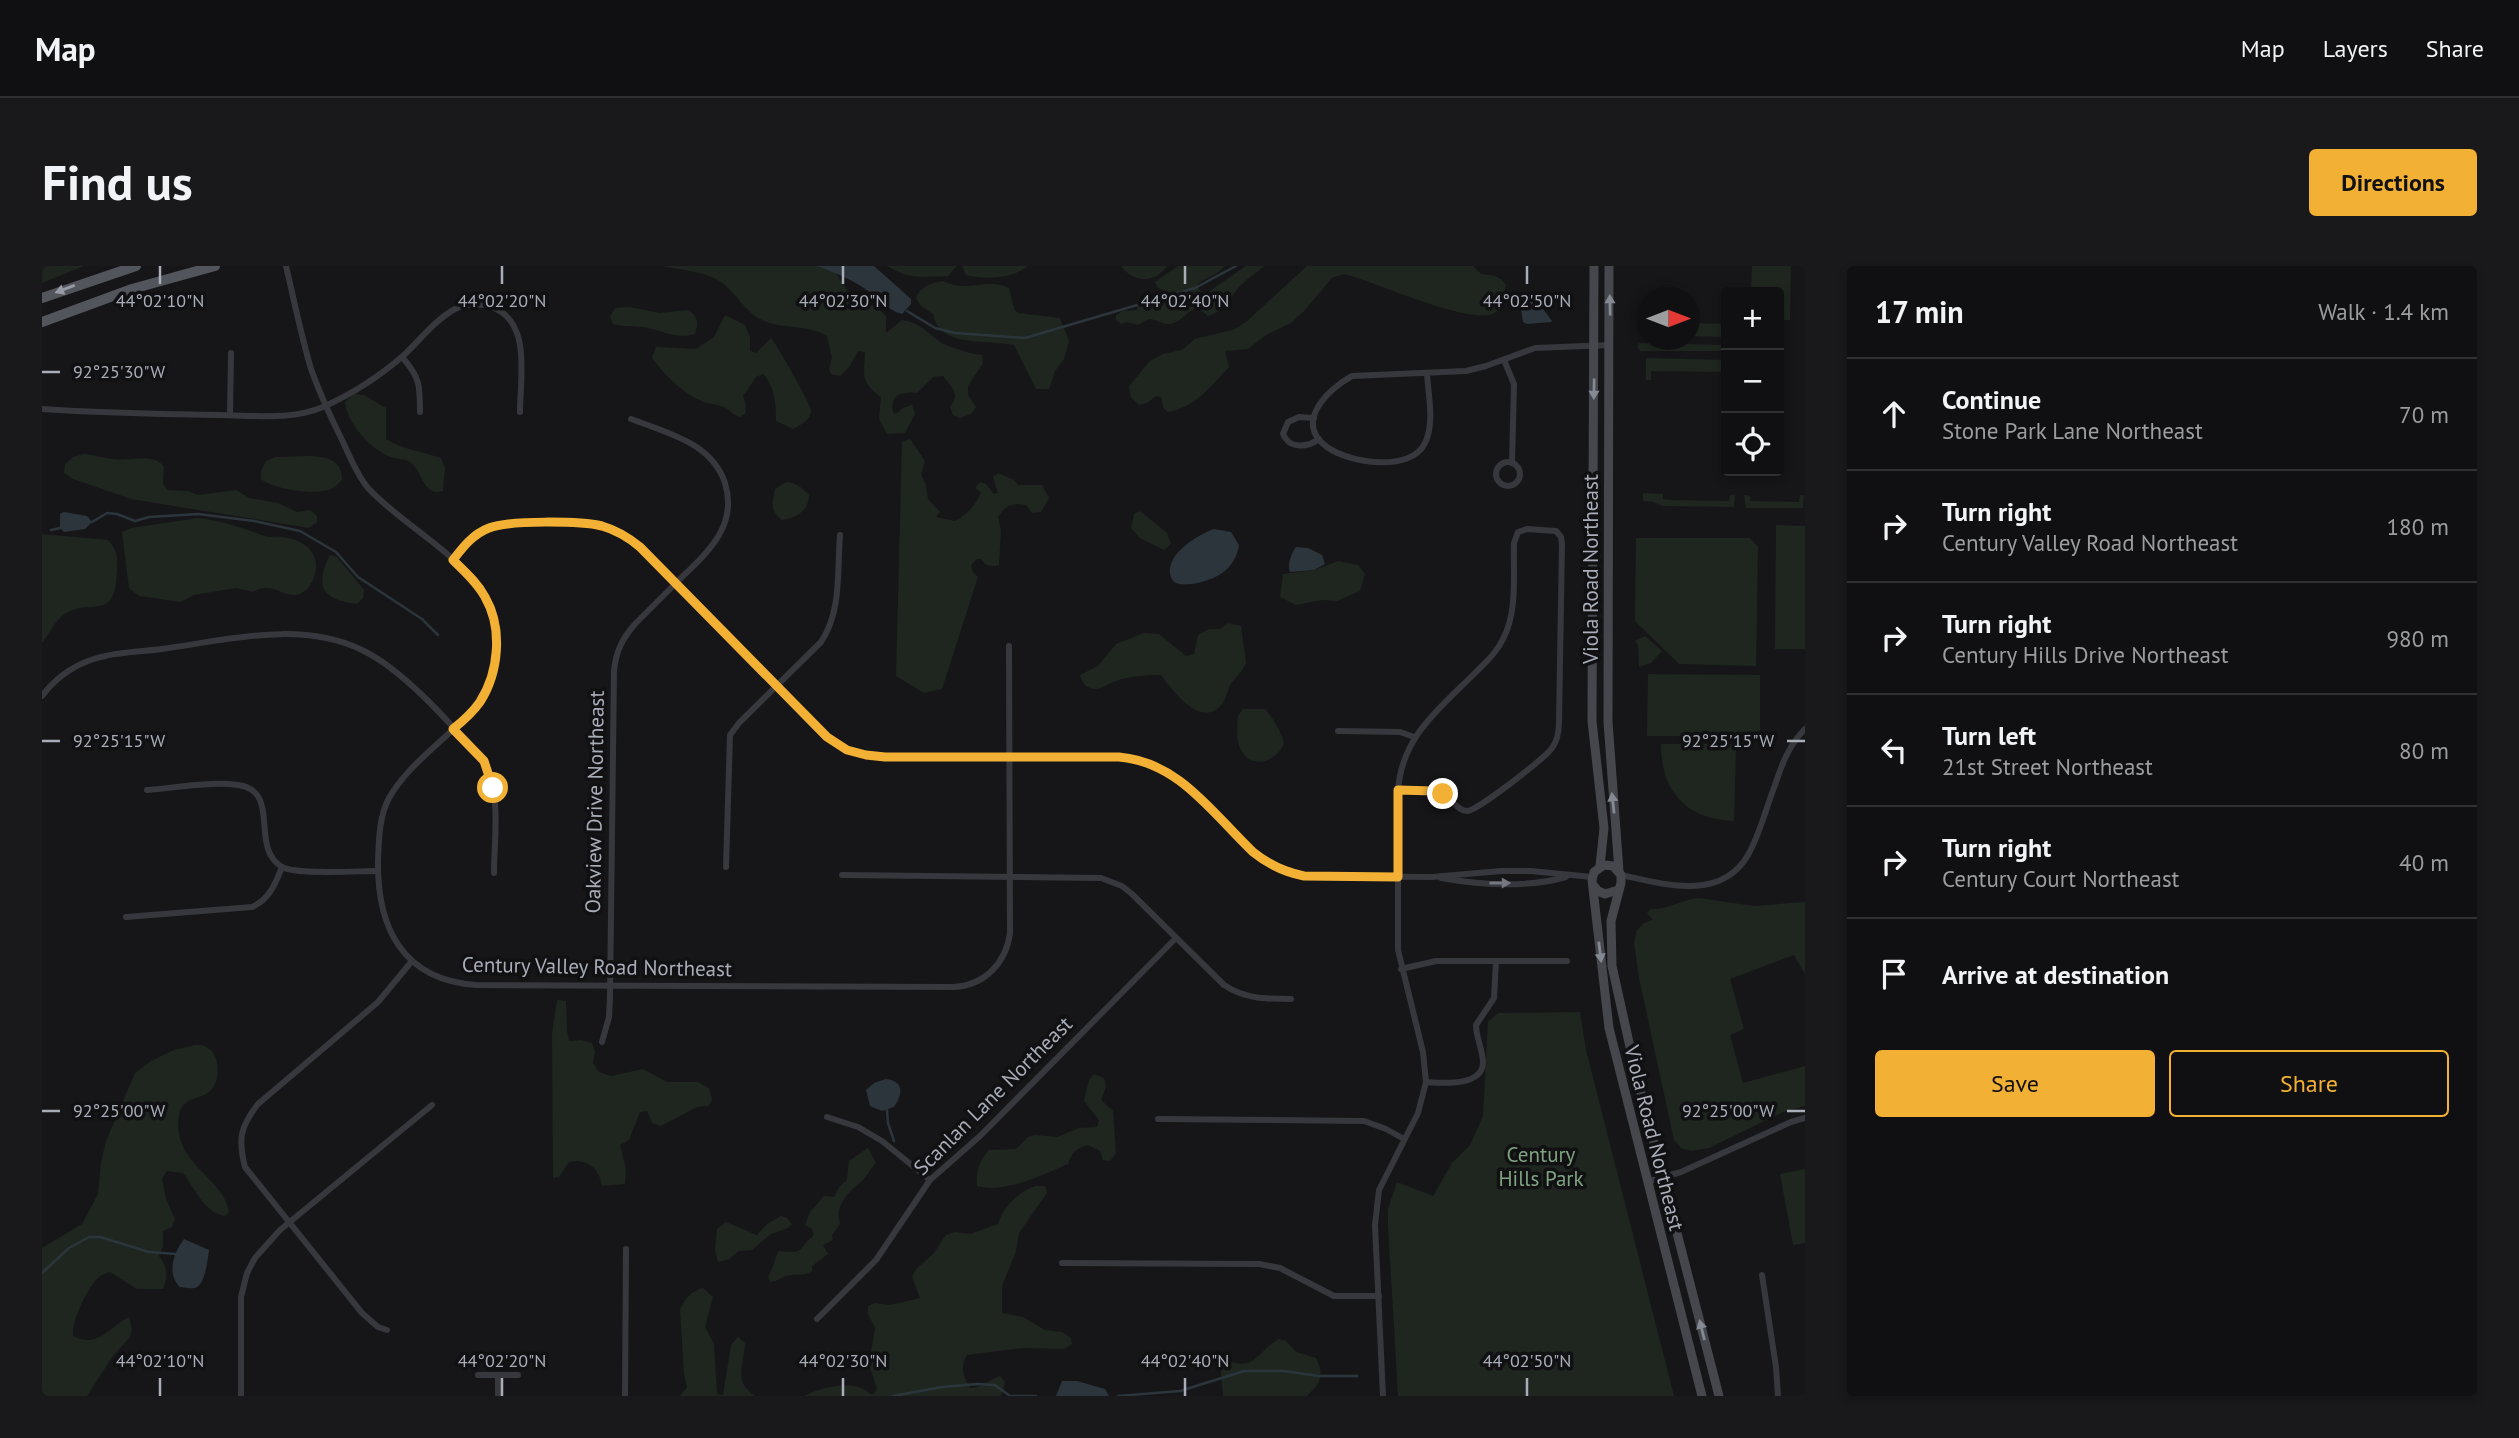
<!DOCTYPE html>
<meta charset="utf-8">
<style>
:root{--surface:#101012;--page:#19191b;--text:#f1f3f6;--muted:#9c9d9f;--line:#303032;--accent:#f2b134}
body{margin:0;font-family:"PT Sans",sans-serif;background:var(--page);color:var(--text)}
.controls{position:absolute;right:21px;top:21px;display:grid;overflow:hidden;border-radius:7px;box-shadow:0 4px 10px #0003}
.controls button{width:63px;height:63px;display:grid;place-items:center;padding:0;border:0;border-bottom:2px solid var(--line);background:var(--surface);color:var(--text);font:35px sans-serif}
.compass{position:absolute;left:1595px;top:21px;width:63px;height:63px;border-radius:50%;background:var(--surface);box-shadow:0 4px 10px #0003;rotate:90deg}
.stop{position:absolute;width:21px;height:21px;margin:-16px;border:5px solid #f2b134;border-radius:50%;background:#fff}
.stop.end{background:#f2b134;border-color:#fff;box-shadow:0 2px 7px #0008}
.list{margin:0;padding:0;list-style:none}
h2{display:flex;justify-content:space-between;align-items:center;height:91px;margin:0;padding:0 28px;font-size:30px}
h2 small{font-size:23px;font-weight:400;color:var(--muted)}
.list li{display:grid;grid-template-columns:46px 1fr auto;gap:21px;align-items:center;box-sizing:border-box;height:112px;padding:0 28px;border-top:2px solid var(--line)}
.list b{display:block;font-size:26px;white-space:nowrap}
.list p{margin:0;font-size:23px;white-space:nowrap;color:var(--muted)}
.list em{font-size:23px;font-style:normal;color:var(--muted)}
.actions{display:flex;gap:14px;padding:21px 28px}
.actions a{flex:1;padding:16px 0;border:2px solid var(--accent);border-radius:7px;text-align:center;font-size:24px;color:var(--accent)}
.actions .main{background:var(--accent);color:#111}
.icon{flex:none;width:38px;height:38px;fill:none;stroke:currentColor;stroke-width:2;stroke-linecap:round;stroke-linejoin:round}
.map{position:relative;flex:none;width:1763px;height:1130px;overflow:hidden;border-radius:7px}
header{display:flex;align-items:center;gap:42px;box-sizing:border-box;height:98px;padding:0 35px;background:var(--surface);border-bottom:2px solid var(--line)}
header strong{font-size:33px}
nav{display:flex;gap:38px;margin-inline-start:auto;font-size:24px}
.intro{display:flex;align-items:center;justify-content:space-between;box-sizing:border-box;height:168px;padding:0 42px}
h1{margin:0;font-size:49px}
.button{padding:18px 32px;border-radius:7px;background:var(--accent);color:#111;font-size:24px;font-weight:700}
main{display:flex;gap:42px;padding:0 42px}
aside{flex:1;background:var(--surface);border-radius:7px;box-shadow:0 4px 10px #0003}
.map>svg:first-child{display:block}
.green{fill:#1e261f}
.water{fill:#2c353c}
.lines{fill:none;stroke-linecap:round;stroke-linejoin:round}
.stream{stroke:#2c353c;stroke-width:2.5}
.street{stroke:#37383d;stroke-width:6}
.secondary{stroke:#45474d;stroke-width:9}
.primary{stroke:#53555c;stroke-width:10}
.oneway{fill:#979ba6}
.oneway2{fill:#858993}
.oneway3{fill:#757881}
.route{stroke:#f2b134;stroke-width:9}
.ticks{fill:none;stroke:#a8adb8;stroke-width:2.5}
.labels{text-anchor:middle;stroke-width:7;stroke-linejoin:round;paint-order:stroke}
.street-label{font-size:21px;fill:#a8adb8;stroke:#111113}
.park-label{font-size:21px;fill:#7fa381;stroke:#111113}
.ticks-label{font-size:18px;text-anchor:middle;fill:#a8adb8;stroke:#111113;stroke-width:7;stroke-linejoin:round;paint-order:stroke}
</style>
<header>
<strong>Map</strong>
<nav><a>Map</a><a>Layers</a><a>Share</a></nav>
</header>
<div class="intro"><h1>Find us</h1><a class="button">Directions</a></div>
<main>
<div class="map">
<svg width="1763" height="1130" viewBox="0 0 1763 1130">
<rect width="100%" height="100%" fill="#161618"/>
<g class="green">
<path d="M0 0H42L0 17Z"/>
<path d="M622 0H789C797 9 800 21 810 28 822 37 835 39 844 50V67L860 54C877 56 885 66 898 76 904 80 932 89 940 89L941 97 926 120V129L934 141 929 148 918 152 911 149 908 141C919 126 910 123 901 110L891 111 875 127C860 125 847 129 851 146L854 148 861 142 870 139 873 148 863 167 845 168 837 153 839 131C818 116 822 110 823 86L816 85 808 100 798 110 789 108 787 103 790 91 785 70C764 57 740 65 718 53 705 46 694 29 683 19 666 5 642 5 622 0Z"/>
<path d="M845 0H915L906 10C879 11 869 14 845 0Z"/>
<path d="M920 0H986C970 13 944 14 924 9Z"/>
<path d="M1079 0H1125C1112 18 1092 17 1079 0Z"/>
<path d="M1136 0H1183C1172 12 1162 11 1155 19L1158 25 1166 26 1204 0H1222C1215 7 1207 11 1200 18 1189 29 1182 46 1166 50L1156 42C1144 44 1138 60 1124 58 1118 57 1113 53 1107 53L1096 59 1084 56 1079 58 1074 54V49L1081 45 1095 44 1096 34C1108 32 1116 41 1127 31L1126 27 1115 21 1113 16Z"/>
<path d="M1265 0H1431L1439 8C1450 9 1457 9 1464 19 1462 27 1461 38 1455 45 1436 64 1330 14 1302 8L1290 12 1262 45 1249 57 1224 69 1206 83 1183 85 1187 101C1167 122 1155 140 1126 146L1121 141 1119 131 1114 130 1105 137 1097 139 1089 131 1087 120 1108 95 1121 88 1140 84 1153 73 1193 63 1205 55Z"/>
<path d="M1710 0H1749L1748 54H1737V26H1709Z"/>
<path d="M901 15C928 28 943 10 967 22L972 43 976 47 1018 52 1027 75 1022 93 1013 105 1007 123H994L972 79C947 73 897 83 891 48L879 40 874 32C878 20 890 17 901 15Z"/>
<path d="M587 41 618 47 646 44C656 51 657 56 653 68 633 74 620 64 601 61 590 60 582 61 571 58L568 51 573 42Z"/>
<path d="M683 49 703 59 708 71V85L714 87 729 72C733 76 769 138 769 144 769 154 759 159 751 163L734 155C734 139 733 120 721 108L714 111 701 130 704 140 703 148 698 151C690 149 687 142 679 140 674 138 667 138 662 136 641 128 623 109 610 92L614 81 654 83 672 71Z"/>
<path d="M1648 57 1684 58V71L1648 70Z"/>
<path d="M1597 77 1684 79V85H1598L1595 81Z"/>
<path d="M1604 92 1684 94V106L1609 105V114H1604Z"/>
<path d="M312 128 322 129 344 142V173C362 184 379 185 399 192L403 202 401 225C380 231 381 205 368 196 361 192 353 193 346 190 327 181 305 157 303 136Z"/>
<path d="M868 173 883 195 879 208 884 219 886 233 898 246 894 251 913 255C925 249 934 239 939 226L933 222 938 216 944 218 952 228 956 227 951 211 956 207 972 214 976 219H1000L1007 232 999 246 990 247 984 239C969 237 964 239 956 251L959 265 957 299C948 301 944 300 939 293H935L929 299 931 306 936 311 900 423 882 427 854 410 860 176Z"/>
<path d="M42 188C52 189 61 192 71 193 89 196 108 186 122 200L121 217 125 224 146 225 156 229 194 224 207 232 236 237 255 246 268 244 275 250V256L267 262 89 233 31 213 22 207 23 198 31 191Z"/>
<path d="M233 191C254 192 302 181 300 214 296 218 291 223 286 224 270 229 231 223 219 213V205L224 195Z"/>
<path d="M744 216C754 217 760 221 767 229 767 244 755 252 740 254 728 245 730 237 733 223Z"/>
<path d="M1601 227 1621 228V233L1627 234 1687 235 1688 229H1693L1692 241 1621 240 1611 236 1601 235Z"/>
<path d="M1702 229 1708 230V235L1757 236 1758 229H1762L1761 242H1704Z"/>
<path d="M1098 245 1125 267 1129 278 1122 284 1098 272 1089 262 1092 248Z"/>
<path d="M156 252C182 255 200 262 223 270 229 272 234 270 239 271 255 272 273 281 274 298 275 306 271 317 265 323 246 341 233 311 211 326L194 322 152 329 139 336 97 330 87 322 80 266 89 262Z"/>
<path d="M1734 259 1763 260V383H1733Z"/>
<path d="M0 268 66 274C75 283 76 292 75 305 73 360 46 329 20 350 12 357 6 369 0 377Z"/>
<path d="M1594 272H1708L1716 281 1714 400 1637 398 1593 355Z"/>
<path d="M288 289 295 291 322 324 321 332 315 338C280 334 272 320 288 289Z"/>
<path d="M1296 295 1316 299 1323 308 1318 325 1295 335 1280 334 1254 339 1238 331 1241 308 1272 304Z"/>
<path d="M1186 357 1199 360 1204 397C1201 406 1193 411 1188 419 1185 426 1184 434 1179 439 1159 463 1130 424 1119 409 1102 409 1084 410 1069 417 1061 420 1057 425 1048 422 1042 420 1040 415 1038 409L1056 400 1074 378 1102 367 1117 368 1144 390 1152 388 1156 369 1167 363H1178Z"/>
<path d="M1603 370 1620 385 1609 397 1597 401 1596 379 1593 375Z"/>
<path d="M1606 408 1718 409V470H1605Z"/>
<path d="M1201 443H1223C1232 454 1238 463 1242 477 1236 495 1209 505 1199 484 1194 475 1195 460 1196 450Z"/>
<path d="M1619 478H1689L1694 482 1692 555C1644 553 1619 526 1619 478Z"/>
<path d="M1657 632 1712 640 1763 636V708L1752 689 1688 713 1702 763 1688 769 1701 817 1763 800V840L1741 846 1667 882 1649 885 1639 882 1632 874 1597 712 1592 676 1595 664 1602 657 1611 654 1605 647 1609 643C1626 644 1640 633 1657 632Z"/>
<path d="M515 734 524 735 525 765 527 775 539 774 550 777 553 786 551 797 557 806 569 810 601 803 625 816H656L667 822 670 834 666 840 655 841 619 860 610 857 605 845 598 846 587 874 578 879 584 903 583 918 560 920C558 903 545 892 527 896L517 911 511 912 510 768Z"/>
<path d="M1538 746 1544 784 1632 1130H1356L1346 959V943L1355 916 1391 930 1410 897 1428 879 1441 850 1446 756 1456 747Z"/>
<path d="M153 779C157 779 160 779 164 781 178 786 179 814 169 824 159 835 141 829 137 849 129 898 182 911 187 946L183 950C161 946 154 923 141 907L125 905 120 912 124 933 133 953 130 961 121 965V980L117 990C126 1002 126 1010 121 1023H95L68 1006C65 1007 61 1008 58 1010 46 1020 29 1056 31 1070 57 1083 68 1060 87 1051L90 1063 88 1071 71 1090 45 1130H0V982L40 958 56 928 59 896 64 875 93 807 109 795 132 784Z"/>
<path d="M1052 808 1062 812 1064 821 1059 834 1071 845 1074 888 1068 895 1061 894 1058 885 1046 879C1035 882 1029 887 1026 898 1001 909 961 928 935 920 934 905 937 895 947 884L974 883 986 871 993 869 1015 871 1037 862 1055 861 1057 854 1042 835 1047 814Z"/>
<path d="M826 882 834 897C829 902 825 910 820 915 807 925 792 940 798 958L790 969 791 974 781 979 786 988 770 1000V1005C761 1011 755 1007 745 1010 739 1012 735 1015 728 1016L726 1010C732 1002 732 993 737 985 764 988 754 984 772 969L770 963 763 959 768 946 782 930 792 931 798 920 805 914 807 895Z"/>
<path d="M1763 903V977L1751 979 1738 908Z"/>
<path d="M993 920H1003L1005 927 977 967 974 985 960 1020V1047L981 1051 1003 1064 1020 1066 1029 1072 1030 1078 1022 1083 980 1082 925 1089C918 1101 921 1111 928 1122 938 1123 948 1113 958 1110L963 1116 959 1130H762C780 1121 813 1112 828 1128H832L835 1123 827 1098 833 1062 826 1048V1040L833 1037 848 1039 878 1032 870 1011 874 1003 891 988 904 969 913 966 928 968 956 958C961 941 976 926 993 920Z"/>
<path d="M739 950 745 952 750 958 746 962 729 968 710 984 697 985 687 993 676 996 673 984 675 963 684 956 715 969 725 958Z"/>
<path d="M661 1022 671 1031 663 1061 672 1078 675 1128 681 1129 689 1079 696 1071 703 1077C702 1099 691 1116 713 1130H638L645 1121 642 1108 638 1044C643 1032 648 1026 661 1022Z"/>
<path d="M1237 1073 1244 1075 1254 1086 1274 1092C1283 1109 1278 1118 1265 1130H1181L1178 1097 1183 1093C1213 1108 1216 1084 1237 1073Z"/>
</g>
<g class="water">
<path d="M775 0H832L869 33V38L860 48C846 45 834 30 822 22 807 12 791 6 775 0Z"/>
<path d="M1488 31C1497 36 1504 47 1510 55L1509 56 1485 58 1481 56 1478 37 1481 32Z"/>
<path d="M22 246 45 250 50 256 43 263 22 266 18 262V248Z"/>
<path d="M1172 263 1189 266 1197 279C1193 304 1174 314 1150 318 1145 318 1138 319 1134 317 1130 315 1129 311 1128 308 1125 287 1156 269 1172 263Z"/>
<path d="M1254 281 1266 282 1280 289 1283 298 1272 304 1248 306C1245 298 1249 288 1254 281Z"/>
<path d="M844 813C862 815 861 828 852 841L840 845 828 840 824 824 832 817Z"/>
<path d="M142 973 167 984C166 993 163 1017 155 1021 150 1024 142 1021 138 1021 124 1008 132 986 142 973Z"/>
<path d="M1020 1115H1035L1063 1123 1067 1130H1014Z"/>
</g>
<g class="lines">
<g class="stream">
<path d="M865 45 893 62 913 67 983 72 1153 22 1194 0"/>
<path d="M50 256 65 247 75 248 93 255 107 251 156 248 212 255 258 265 294 286 316 311 380 353 396 369"/>
<path d="M9 264 18 262"/>
<path d="M845 844 846 857 852 875"/>
<path d="M0 1007 27 982 47 971H58L107 986 134 988"/>
<path d="M851 1130 900 1121 935 1118 953 1119 968 1130H994"/>
<path d="M1076 1130 1138 1125 1202 1105H1243L1276 1110H1315"/>
</g>
<g class="street">
<path d="M244 0C252 34 259 69 269 103 278 128 289 152 301 176 308 191 315 209 326 222 371 271 457 303 454 381 451 455 380 475 347 532 337 551 337 573 336 594 335 661 360 714 434 719L912 721C943 719 964 697 968 667L967 380"/>
<path d="M360 91C378 111 378 120 378 146"/>
<path d="M1462 94 1472 118 1470 197"/>
<path d="M1385 107C1386 128 1393 157 1383 177 1369 207 1307 197 1285 181 1251 157 1286 123 1310 110L1424 105 1444 100 1493 82 1568 79"/>
<path d="M0 143C59 147 117 148 176 149 211 149 248 155 281 141 310 128 338 110 362 89 378 74 393 54 413 43 423 38 439 37 450 41 490 56 478 111 478 146"/>
<path d="M188 149 189 87"/>
<path d="M1272 152 1257 151 1246 156 1241 168C1247 183 1265 182 1277 173"/>
<circle cx="1466" cy="208" r="12"/>
<path d="M411 294C421 281 431 268 447 262 467 254 539 255 560 260 574 264 586 272 598 281L785 471 805 484 824 489 843 491H1077C1137 496 1171 547 1211 586 1227 599 1242 606 1262 610L1390 611 1459 605H1489L1550 611"/>
<path d="M0 430C12 414 28 402 46 395 69 386 96 386 120 383 185 374 258 354 320 384 362 404 410 459 441 495 460 528 452 571 452 607"/>
<path d="M1296 465 1358 466 1372 471"/>
<path d="M105 524C133 522 168 515 196 519 240 525 207 582 240 601 255 609 316 605 336 605"/>
<path d="M684 601 688 469 697 457 779 376C800 345 795 305 798 269"/>
<path d="M800 609 1059 612 1080 620 1090 628 1182 719C1203 733 1224 733 1249 733"/>
<path d="M1579 609C1621 618 1679 636 1706 589 1718 568 1724 542 1733 519 1740 498 1747 479 1763 463"/>
<path d="M1399 612C1439 619 1485 622 1524 611"/>
<path d="M84 651 210 641C228 633 233 618 240 601"/>
<path d="M1359 703 1394 695H1525"/>
<path d="M560 776 567 751 568 731 572 405C574 385 580 373 593 358 608 343 623 328 638 313 666 286 696 260 683 217 678 202 667 189 653 180 634 168 610 161 589 153"/>
<path d="M1384 816C1399 817 1440 821 1441 797 1441 784 1434 772 1434 759L1452 732 1454 695"/>
<path d="M785 851 816 861 840 875 888 914"/>
<path d="M1116 853 1322 855 1344 863 1362 873"/>
<path d="M1605 916 1639 906 1749 856 1763 852"/>
<path d="M1020 997 1217 998 1238 1002 1292 1030H1337"/>
<path d="M1720 1009 1734 1101 1736 1130"/>
<path d="M775 1053 834 994 888 914 938 870 1134 672"/>
<path d="M345 1064 336 1061 320 1047 203 901C196 873 198 861 216 838L336 736 370 695"/>
<path d="M436 1109H476"/>
<path d="M199 1130V1031L205 1007 213 992 238 964 390 839"/>
<path d="M456 1130V1109"/>
<path d="M583 1130 584 983"/>
<path d="M1341 1130 1333 959 1337 924 1376 847 1384 816 1381 786 1356 684V524C1360 470 1398 442 1434 406 1444 396 1455 386 1461 373 1476 345 1471 307 1472 277L1476 266 1485 263 1514 265 1519 271 1520 278 1517 456C1517 465 1516 474 1510 482 1504 491 1434 546 1425 545 1415 545 1409 531 1399 527 1387 522 1370 524 1356 524"/>
</g>
<g class="secondary">
<path d="M1552 0 1550 455 1562 562 1558 600"/>
<path d="M1567 0 1566 456 1577 605"/>
<path d="M1552 620 1556 625 1563 628 1576 624"/>
<path d="M1660 1130 1567 762 1550 614 1552 606 1562 599 1571 600 1579 609V617L1569 655 1570 700 1594 808 1677 1130"/>
</g>
<g class="primary">
<path d="M0 32 94 0"/>
<path d="M0 56 90 23 173 0"/>
</g>
</g>
<defs><path id="oneway-solid" d="M-6-.8H1V-3.2L6.5 0L1 3.2V.8H-6Z" transform="scale(1.75)"/></defs>
<use class="oneway" href="#oneway-solid" transform="translate(23 23) rotate(159)"/>
<g class="oneway2">
<use href="#oneway-solid" transform="translate(1568 39) rotate(-91)"/>
<use href="#oneway-solid" transform="translate(1552 123) rotate(91)"/>
<use href="#oneway-solid" transform="translate(1571 537) rotate(-96)"/>
<use href="#oneway-solid" transform="translate(1558 686) rotate(83)"/>
<use href="#oneway-solid" transform="translate(1660 1064) rotate(-104)"/>
</g>
<use class="oneway3" href="#oneway-solid" transform="translate(1458 617)"/>
<g class="lines">
<path class="route" d="M451 522 442 495 411 463C421 455 431 446 438 436 457 406 461 362 443 331 435 316 422 305 411 294 421 281 431 268 447 262 466 254 539 255 560 260 574 264 586 271 598 281L785 471 805 484 824 489 843 491H1077C1137 496 1170 547 1211 586 1227 599 1242 606 1262 610L1356 611V524L1392 525 1401 528"/>
</g>
<path class="ticks" d="M118 0V18M460 0V18M801 0V18M1143 0V18M1485 0V18M0 106H18M0 475H18M1745 475H1763M0 845H18M1745 845H1763M118 1112V1130M460 1112V1130M801 1112V1130M1143 1112V1130M1485 1112V1130"/>
<g class="labels">
<g class="street-label">
<text transform="translate(1549 303) rotate(-90)" y="7">Viola Road Northeast</text>
<text transform="translate(553 536) rotate(-89)" y="7">Oakview Drive Northeast</text>
<text transform="translate(555 701) rotate(1)" y="7">Century Valley Road Northeast</text>
<text transform="translate(951 830) rotate(-45)" y="7">Scanlan Lane Northeast</text>
<text transform="translate(1612 872) rotate(76)" y="7">Viola Road Northeast</text>
</g>
<g class="park-label">
<text x="1499" y="896">Century<tspan x="1499" dy="24">Hills Park</tspan></text>
</g>
</g>
<g class="ticks-label">
<text x="118" y="41">44°02'10"N</text>
<text x="460" y="41">44°02'20"N</text>
<text x="801" y="41">44°02'30"N</text>
<text x="1143" y="41">44°02'40"N</text>
<text x="1485" y="41">44°02'50"N</text>
<text x="77" y="112">92°25'30"W</text>
<text x="1686" y="481">92°25'15"W</text>
<text x="77" y="481">92°25'15"W</text>
<text x="1686" y="851">92°25'00"W</text>
<text x="77" y="851">92°25'00"W</text>
<text x="118" y="1101">44°02'10"N</text>
<text x="460" y="1101">44°02'20"N</text>
<text x="801" y="1101">44°02'30"N</text>
<text x="1143" y="1101">44°02'40"N</text>
<text x="1485" y="1101">44°02'50"N</text>
</g>
</svg>
<div class="controls">
<button>+</button>
<button>−</button>
<button><svg class="icon" aria-label="locate" viewBox="0 0 24 24"><circle cx="12" cy="12" r="6"/><path d="M12 2v4M12 18v4M2 12h4M18 12h4"/></svg></button>
</div>
<svg class="compass" viewBox="-18 -18 36 36"><path d="M0-13l5 13h-10z" fill="#e53935"/><path d="M0 13l5-13h-10z" fill="#9c9d9f"/></svg>
<div class="stop" style="left:451px;top:522px"></div>
<div class="stop end" style="left:1401px;top:528px"></div>
</div>
<aside>
<h2>17 min<small>Walk · 1.4 km</small></h2>
<ul class="list">
<li><svg class="icon" aria-label="ahead" viewBox="0 0 24 24"><path d="M12 20V5M6 11l6-6 6 6"/></svg><div><b>Continue</b><p>Stone Park Lane Northeast</p></div><em>70 m</em></li>
<li><svg class="icon" aria-label="right" viewBox="0 0 24 24"><path d="M7 20v-9h11M14 6l5 5-5 5"/></svg><div><b>Turn right</b><p>Century Valley Road Northeast</p></div><em>180 m</em></li>
<li><svg class="icon" aria-label="right" viewBox="0 0 24 24"><path d="M7 20v-9h11M14 6l5 5-5 5"/></svg><div><b>Turn right</b><p>Century Hills Drive Northeast</p></div><em>980 m</em></li>
<li><svg class="icon" aria-label="left" viewBox="0 0 24 24"><path d="M17 20v-9H6M10 6l-5 5 5 5"/></svg><div><b>Turn left</b><p>21st Street Northeast</p></div><em>80 m</em></li>
<li><svg class="icon" aria-label="right" viewBox="0 0 24 24"><path d="M7 20v-9h11M14 6l5 5-5 5"/></svg><div><b>Turn right</b><p>Century Court Northeast</p></div><em>40 m</em></li>
<li><svg class="icon" aria-label="arrive" viewBox="0 0 24 24"><path d="M6 21V4h12l-3 4 3 4H6"/></svg><div><b>Arrive at destination</b></div></li>
</ul>
<div class="actions"><a class="main">Save</a><a>Share</a></div>
</aside>
</main>
